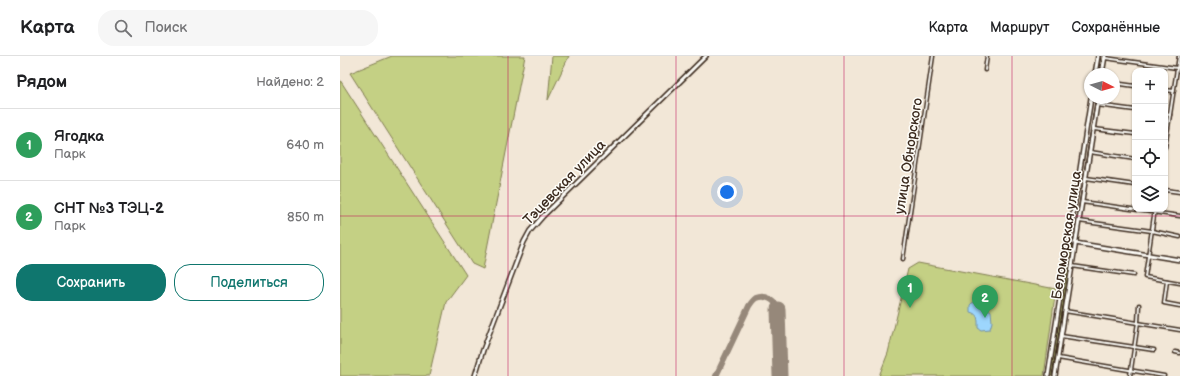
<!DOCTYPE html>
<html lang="ru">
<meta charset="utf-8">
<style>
:root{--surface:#fff;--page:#f6f6f6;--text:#202124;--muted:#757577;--line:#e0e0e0;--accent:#0f766e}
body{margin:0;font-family:"Balsamiq Sans",sans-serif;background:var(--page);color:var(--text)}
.controls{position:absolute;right:12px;top:12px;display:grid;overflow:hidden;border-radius:8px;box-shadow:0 1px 3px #0004}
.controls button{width:36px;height:36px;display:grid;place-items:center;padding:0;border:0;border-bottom:1px solid var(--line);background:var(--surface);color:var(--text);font:20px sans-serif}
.compass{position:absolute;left:744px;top:12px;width:36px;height:36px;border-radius:50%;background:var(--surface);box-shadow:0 1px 3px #0004;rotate:96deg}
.you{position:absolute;left:387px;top:136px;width:14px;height:14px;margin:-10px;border:3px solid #fff;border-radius:50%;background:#1a73e8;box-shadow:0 0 0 6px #1a73e833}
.badge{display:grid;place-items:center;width:26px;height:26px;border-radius:50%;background:var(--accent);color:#fff;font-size:13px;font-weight:700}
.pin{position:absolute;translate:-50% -33px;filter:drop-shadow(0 1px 2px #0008)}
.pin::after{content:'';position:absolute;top:21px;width:14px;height:12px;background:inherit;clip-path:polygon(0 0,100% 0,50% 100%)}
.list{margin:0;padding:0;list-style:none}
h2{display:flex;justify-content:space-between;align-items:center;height:52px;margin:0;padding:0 16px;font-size:17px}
h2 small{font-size:13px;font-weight:400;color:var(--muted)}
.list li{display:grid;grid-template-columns:26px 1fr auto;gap:12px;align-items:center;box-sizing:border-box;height:72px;padding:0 16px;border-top:1px solid var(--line)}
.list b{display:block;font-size:15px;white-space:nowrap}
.list p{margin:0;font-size:13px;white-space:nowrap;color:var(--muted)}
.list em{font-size:13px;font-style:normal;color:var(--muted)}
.actions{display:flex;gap:8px;padding:12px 16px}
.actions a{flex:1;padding:9px 0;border:1px solid var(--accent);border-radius:16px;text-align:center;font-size:14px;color:var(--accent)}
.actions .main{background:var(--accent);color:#fff}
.icon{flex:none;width:22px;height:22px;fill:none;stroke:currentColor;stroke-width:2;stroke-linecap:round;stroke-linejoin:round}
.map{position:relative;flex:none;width:840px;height:320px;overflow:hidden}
header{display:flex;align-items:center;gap:24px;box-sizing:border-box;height:56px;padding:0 20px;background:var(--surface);border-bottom:1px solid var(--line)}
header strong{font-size:19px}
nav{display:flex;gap:22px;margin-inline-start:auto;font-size:14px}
.search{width:280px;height:36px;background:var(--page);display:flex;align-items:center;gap:10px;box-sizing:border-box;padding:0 14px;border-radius:16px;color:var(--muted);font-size:15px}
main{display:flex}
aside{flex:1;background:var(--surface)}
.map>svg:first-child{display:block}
.green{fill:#c4d084;stroke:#807d51}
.water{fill:#9dd6fd;stroke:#7691a4}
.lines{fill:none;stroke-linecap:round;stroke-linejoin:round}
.taxiway{stroke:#96887a;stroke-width:6}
.runway{stroke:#96887a;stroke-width:15}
.street-casing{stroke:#3b2a1e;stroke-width:5}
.secondary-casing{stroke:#3b2a1e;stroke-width:6}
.street{stroke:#fdfcf7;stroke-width:2}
.secondary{stroke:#fdfcf7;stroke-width:3}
.tram{stroke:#3b2a1e;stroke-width:1}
.grid{fill:none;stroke:#c2185b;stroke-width:1;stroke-opacity:0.55}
.labels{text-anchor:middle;stroke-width:3;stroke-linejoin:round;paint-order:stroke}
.street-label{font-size:14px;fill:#3b2a1e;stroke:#fdfcf7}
</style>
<header>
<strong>Карта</strong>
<div class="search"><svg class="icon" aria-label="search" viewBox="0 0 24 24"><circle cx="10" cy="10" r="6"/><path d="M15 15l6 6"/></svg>Поиск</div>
<nav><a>Карта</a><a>Маршрут</a><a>Сохранённые</a></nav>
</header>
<main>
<aside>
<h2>Рядом<small>Найдено: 2</small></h2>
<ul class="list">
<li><span class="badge" style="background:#2e9e5b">1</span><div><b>Ягодка</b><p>Парк</p></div><em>640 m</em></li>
<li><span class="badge" style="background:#2e9e5b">2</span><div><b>СНТ №3 ТЭЦ-2</b><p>Парк</p></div><em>850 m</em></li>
</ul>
<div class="actions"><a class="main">Сохранить</a><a>Поделиться</a></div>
</aside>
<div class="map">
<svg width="840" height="320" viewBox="0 0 840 320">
<rect width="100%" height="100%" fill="#f2e7d7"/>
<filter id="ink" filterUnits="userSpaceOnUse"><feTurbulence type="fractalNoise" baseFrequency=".025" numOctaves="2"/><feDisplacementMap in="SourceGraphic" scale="8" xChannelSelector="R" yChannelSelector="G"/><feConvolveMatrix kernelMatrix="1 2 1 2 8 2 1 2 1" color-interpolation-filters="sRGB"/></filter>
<g filter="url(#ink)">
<g class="green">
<path d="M52 0H185L143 213 132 208 10 17Z"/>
<path d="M212 0H229L208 44Z"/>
<path d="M0 24 126 219 106 246 89 320H0Z"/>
<path d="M730 188H735L714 320H710Z"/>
<path d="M578 207 716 233 704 320H539L548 297 568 213Z"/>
</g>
<path class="water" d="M637 246V249L644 250 651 255 652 266 650 273 641 274 638 272C638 264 639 258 630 256V249L632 247Z"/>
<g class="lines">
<path class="taxiway" d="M376 320 409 250C411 247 413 244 416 242 425 238 436 244 438 253"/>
<path class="runway" d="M438 253 440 320"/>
<g class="street-casing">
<g id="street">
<path d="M765 2 837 12 840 11"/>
<path d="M645 14 647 0"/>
<path d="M774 27 795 30"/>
<path d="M825 34 834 35"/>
<path d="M757 49 795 54"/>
<path d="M825 58 830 59"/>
<path d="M754 73 795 78"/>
<path d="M825 91 839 0"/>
<path d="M750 96 795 103"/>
<path d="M746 122 795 129"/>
<path d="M825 134 840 136"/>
<path d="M742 146 840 160"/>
<path d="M815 153 805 221 840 227"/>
<path d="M739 165 812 175 840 181"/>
<path d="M563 203 593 0"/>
<path d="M732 210 794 219"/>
<path d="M827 225 824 247 840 250"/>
<path d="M725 255 840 274"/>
<path d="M721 280 814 294"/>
<path d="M835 296 840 297"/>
<path d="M718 302 824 320"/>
<path d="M790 320 798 266 799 249"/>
</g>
</g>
<g class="secondary-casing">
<g id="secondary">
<path d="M755 18 758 0"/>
<path d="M762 18 765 0"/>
<path d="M729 186 840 204"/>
<path d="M135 320 143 294 184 186 190 175 203 160 366 0"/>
<path d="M708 320 751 42"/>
<path d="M715 320 758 42"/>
</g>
</g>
<use href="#street" class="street"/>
<use href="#secondary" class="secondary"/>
<g class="tram">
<path d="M758 18 761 0"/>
<path d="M712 320 756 42"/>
</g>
</g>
</g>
<path class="grid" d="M168 0V320M336 0V320M504 0V320M672 0V320M0 160H840"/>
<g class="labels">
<g class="street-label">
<text transform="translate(568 100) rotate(-81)" y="5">улица Обнорского</text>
<text transform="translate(224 126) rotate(-46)" y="5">Тэцевская улица</text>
<text transform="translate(726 179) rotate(-81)" y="5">Беломорская улица</text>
</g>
</g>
</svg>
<div class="controls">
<button>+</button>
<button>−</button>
<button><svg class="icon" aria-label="locate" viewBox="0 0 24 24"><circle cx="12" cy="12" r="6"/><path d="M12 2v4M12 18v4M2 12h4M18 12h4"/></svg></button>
<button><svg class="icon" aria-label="layers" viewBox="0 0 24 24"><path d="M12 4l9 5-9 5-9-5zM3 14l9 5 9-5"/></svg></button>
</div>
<svg class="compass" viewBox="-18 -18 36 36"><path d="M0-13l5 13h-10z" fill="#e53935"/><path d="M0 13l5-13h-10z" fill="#757577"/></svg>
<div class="you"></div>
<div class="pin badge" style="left:570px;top:252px;background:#2e9e5b">1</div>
<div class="pin badge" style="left:645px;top:262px;background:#2e9e5b">2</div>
</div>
</main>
